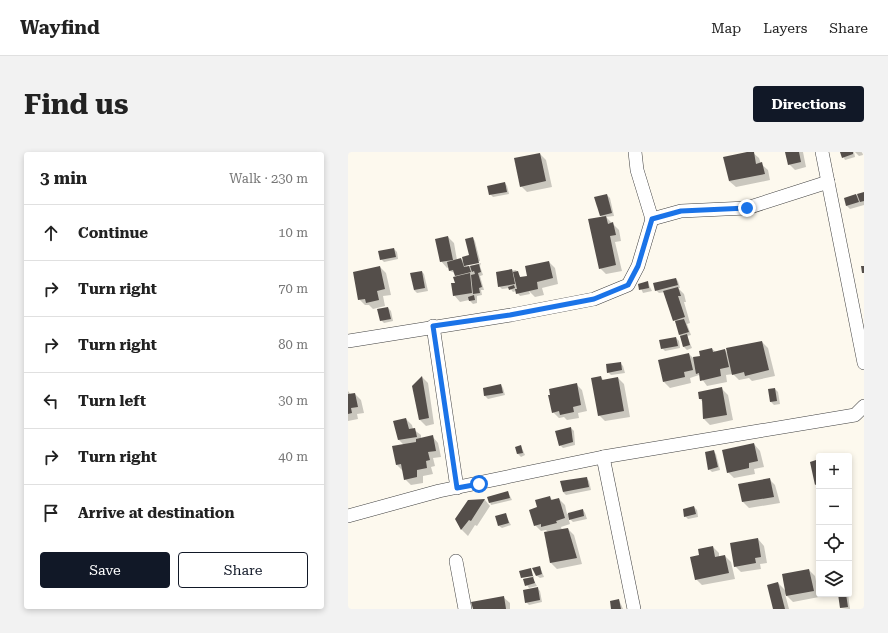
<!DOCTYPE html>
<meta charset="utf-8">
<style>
:root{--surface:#fff;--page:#f2f2f2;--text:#222;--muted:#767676;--line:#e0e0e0;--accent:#111827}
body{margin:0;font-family:"Roboto Serif",serif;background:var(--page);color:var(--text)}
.controls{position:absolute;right:12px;bottom:12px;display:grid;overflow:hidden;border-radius:4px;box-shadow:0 2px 6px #0003}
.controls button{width:36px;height:36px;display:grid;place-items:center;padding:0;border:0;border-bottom:1px solid var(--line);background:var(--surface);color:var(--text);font:20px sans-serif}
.stop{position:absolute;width:12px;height:12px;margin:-9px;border:3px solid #1a73e8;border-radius:50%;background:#fff}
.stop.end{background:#1a73e8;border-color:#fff;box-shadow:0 1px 4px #0008}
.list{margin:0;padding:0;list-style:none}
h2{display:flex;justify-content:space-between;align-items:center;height:52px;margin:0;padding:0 16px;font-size:17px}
h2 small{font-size:13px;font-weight:400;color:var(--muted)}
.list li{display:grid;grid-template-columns:26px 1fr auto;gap:12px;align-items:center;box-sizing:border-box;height:56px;padding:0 16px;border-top:1px solid var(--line)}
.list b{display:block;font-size:15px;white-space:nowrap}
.list em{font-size:13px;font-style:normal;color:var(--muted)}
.actions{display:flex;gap:8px;padding:12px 16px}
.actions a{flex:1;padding:9px 0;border:1px solid var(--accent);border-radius:4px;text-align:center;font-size:14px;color:var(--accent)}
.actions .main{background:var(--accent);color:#fff}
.icon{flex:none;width:22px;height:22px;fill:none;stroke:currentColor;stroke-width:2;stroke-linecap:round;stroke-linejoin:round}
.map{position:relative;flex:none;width:516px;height:457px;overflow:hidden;border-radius:4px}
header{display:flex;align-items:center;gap:24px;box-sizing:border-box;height:56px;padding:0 20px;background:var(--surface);border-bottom:1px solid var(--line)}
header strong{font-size:19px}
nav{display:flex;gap:22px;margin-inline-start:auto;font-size:14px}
.intro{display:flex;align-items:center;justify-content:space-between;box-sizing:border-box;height:96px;padding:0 24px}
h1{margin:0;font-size:28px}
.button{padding:10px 18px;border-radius:4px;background:var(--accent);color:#fff;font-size:14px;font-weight:700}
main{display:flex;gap:24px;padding:0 24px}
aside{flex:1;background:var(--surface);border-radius:4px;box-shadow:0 2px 6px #0003}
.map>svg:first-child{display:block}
.shadow{fill:#0003}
.building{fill:#544e4a}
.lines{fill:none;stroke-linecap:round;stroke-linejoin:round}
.minor-casing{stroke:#404040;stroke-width:14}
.minor{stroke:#fff;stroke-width:13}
.route{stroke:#1a73e8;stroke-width:5}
</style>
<header>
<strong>Wayfind</strong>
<nav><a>Map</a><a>Layers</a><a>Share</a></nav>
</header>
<div class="intro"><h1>Find us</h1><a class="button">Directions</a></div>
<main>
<aside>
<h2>3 min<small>Walk · 230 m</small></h2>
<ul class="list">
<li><svg class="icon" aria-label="ahead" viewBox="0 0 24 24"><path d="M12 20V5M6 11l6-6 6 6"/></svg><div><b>Continue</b></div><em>10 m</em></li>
<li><svg class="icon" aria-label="right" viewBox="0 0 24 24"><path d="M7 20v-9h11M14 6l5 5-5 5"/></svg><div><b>Turn right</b></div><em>70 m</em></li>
<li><svg class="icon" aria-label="right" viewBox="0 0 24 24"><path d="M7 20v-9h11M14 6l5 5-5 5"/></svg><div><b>Turn right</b></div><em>80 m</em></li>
<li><svg class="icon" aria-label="left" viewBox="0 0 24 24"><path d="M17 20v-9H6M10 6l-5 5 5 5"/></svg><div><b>Turn left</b></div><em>30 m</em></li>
<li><svg class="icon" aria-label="right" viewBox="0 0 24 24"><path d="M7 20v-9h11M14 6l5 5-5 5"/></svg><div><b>Turn right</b></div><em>40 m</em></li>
<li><svg class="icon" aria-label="arrive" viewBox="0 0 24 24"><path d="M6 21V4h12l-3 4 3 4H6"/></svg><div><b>Arrive at destination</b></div></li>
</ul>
<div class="actions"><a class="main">Save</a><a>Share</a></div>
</aside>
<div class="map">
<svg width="516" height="457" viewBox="0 0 516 457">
<rect width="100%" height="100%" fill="#fdf9ee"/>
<g class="shadow">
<path d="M404 0 411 6 413 12 420 18 422 28 388 35 381 29Z"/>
<path d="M438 0H455L458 15 447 18 441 12Z"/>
<path d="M493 0H506L507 5 497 8Z"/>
<path d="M507 0H514L515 3 511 4Z"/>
<path d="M192 2 198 8 204 35 179 40 173 34Z"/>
<path d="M157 31 159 34 161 42 145 45 142 42Z"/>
<path d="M516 41V53L502 57 499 54 497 47Z"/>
<path d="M259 43 262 46 266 64 258 65 271 78 273 89 267 90 274 119 258 122 252 116 254 65 252 63Z"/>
<path d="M100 85 106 91 109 108 113 107 117 111 122 104 125 86 127 89 132 109 118 113V115L133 111 132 114 135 123 132 124 136 138H133L134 143 129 144V151L125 152 121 148 112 150 106 143 109 125 107 121 102 119 101 115 99 116 93 109Z"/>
<path d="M46 97 49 100 50 107 36 110 33 107Z"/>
<path d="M201 110 207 116 210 132 194 136 196 143 187 145 181 139 182 142 172 144 168 139 165 140 162 136 154 137 151 134 149 121 168 118 173 126 179 128Z"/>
<path d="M32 115 38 121 43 143 35 144 37 154 25 157 21 153H17L11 147Z"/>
<path d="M74 120 76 122 80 139 69 141 66 138Z"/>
<path d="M328 127 330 129 332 136H330L336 142 338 150H336L342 171 339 172 343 183 339 184 344 196 339 198 336 195 317 140 311 141 308 138Z"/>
<path d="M300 131 304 139 295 141 291 132Z"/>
<path d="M40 156 43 159 45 169 36 171 33 168Z"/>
<path d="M328 186 331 189 332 196 317 199 314 196Z"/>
<path d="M414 190 420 196 427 224 404 229 401 226 391 228 385 222 378 223 379 230 359 234 351 223 342 226 343 231 322 236 316 230 341 202 345 206 353 205 364 197 368 200 377 198 380 202Z"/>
<path d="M272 211 275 214 277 221 263 223 260 220Z"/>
<path d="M74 225 80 231 86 272 78 274 72 268Z"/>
<path d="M253 225 256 229 270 226 276 232 282 265 257 269 251 263Z"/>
<path d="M228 232 234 238 239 259 230 261 231 266 219 268 216 265 211 266 205 260Z"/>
<path d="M153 233 155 236 157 243 140 247 137 244 136 237Z"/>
<path d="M374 237 380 243 385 268 362 273 356 267 355 250 352 247Z"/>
<path d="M427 237 430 240 432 252 426 253 423 250 421 238Z"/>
<path d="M0 239 3 243 7 242 13 248 16 261 9 262 10 267 0 269Z"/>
<path d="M58 267 64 273 65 277 73 283V287L84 284 90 291 93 305 85 306 87 314 83 315 85 322 75 324V331L63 333 57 327 55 319 49 313 56 293 51 288Z"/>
<path d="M223 276 226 279 227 293 215 296 212 293Z"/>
<path d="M406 292 412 299 416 315 406 317 407 322 386 326 380 320Z"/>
<path d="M173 294 177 303 173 305 170 302Z"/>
<path d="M365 299 368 302 372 318 364 320 361 317Z"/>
<path d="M238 326 241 329 243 338 218 343 215 340 214 330Z"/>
<path d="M421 327 427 333 432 351 401 356 395 350 392 333Z"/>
<path d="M160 340 164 348 143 353 140 345Z"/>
<path d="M202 345 205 349 211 347 217 353 219 362 235 358 237 361 239 367 225 370 220 365 222 372 213 375 214 378 220 377 226 383 234 412 209 417 203 411 200 380 198 378 193 379 187 373 191 356Z"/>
<path d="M137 348 142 354 129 374 127 373 120 384 114 378 108 367 121 349Z"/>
<path d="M346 355 349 358 350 365 340 367 337 364Z"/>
<path d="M157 362 163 373 154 376 151 374Z"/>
<path d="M410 387 416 394 419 411 412 412 413 417 393 420 387 414Z"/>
<path d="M365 395 371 401V405L377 404 383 410 387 427 354 433 348 427 352 404Z"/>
<path d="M192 415 196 425 192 426 189 424Z"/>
<path d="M461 418 467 424 471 445 445 450 437 442 441 457H426L430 431 438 439Z"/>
<path d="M186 424 185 427 189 434 181 436 175 427Z"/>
<path d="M189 436 192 439 194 450 181 453 178 450Z"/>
<path d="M491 442H500L502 457 493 456Z"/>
<path d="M155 445 162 451V457H126Z"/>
<path d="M271 448 275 457H265Z"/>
</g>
<g class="building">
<path d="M399 0H406L408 12 414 10 417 22 381 29 375 5Z"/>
<path d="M437 0H451L453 10 440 13Z"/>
<path d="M492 0H505V2L494 6Z"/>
<path d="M192 1 198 29 172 35 166 6Z"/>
<path d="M157 30 159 40 141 43 139 34Z"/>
<path d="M516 40V49L512 50 509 42Z"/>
<path d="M259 42 264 61 252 64 246 45Z"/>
<path d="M508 42 511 50 498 54 496 46Z"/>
<path d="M258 64 260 72 265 70 268 83 262 84 268 113 251 117 240 67Z"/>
<path d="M100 84 105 108 92 110 87 87Z"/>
<path d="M125 85 131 111 116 114 114 105 121 103 117 87Z"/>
<path d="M46 96 48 105 32 108 30 99Z"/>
<path d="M113 106 116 115 121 114 123 120 107 124 105 118 101 119 99 110Z"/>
<path d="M201 109 205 126 189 130 190 137 168 142 167 137H169L165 120 170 119 172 125 179 124 177 114Z"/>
<path d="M131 112 133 120 130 121 134 135 131 136 132 141 125 142 123 123 127 122 126 119 124 120 122 114Z"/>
<path d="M32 114 37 137 29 139 31 148 18 151 17 147 10 148 5 120Z"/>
<path d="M513 114H516V121H514Z"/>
<path d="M164 117 167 132 150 135 148 120Z"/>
<path d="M74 119 77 136 66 138 62 121Z"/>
<path d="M122 121 124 141 105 144 103 131H107L105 125Z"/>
<path d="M328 126 330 133 307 139 305 131Z"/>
<path d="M300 129 301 136 291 138 290 132Z"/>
<path d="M166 133 167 136 161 138 160 135Z"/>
<path d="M330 135 333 144H330L337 165 325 169 315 139Z"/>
<path d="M126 143 127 148 121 149 120 145Z"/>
<path d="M40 155 43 167 32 169 29 157Z"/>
<path d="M336 167 341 180 331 183 327 169Z"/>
<path d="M339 182 342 193 335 195 332 184Z"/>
<path d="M328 185 330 194 313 197 311 188Z"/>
<path d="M414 189 421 218 397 224 396 220 384 223 378 196Z"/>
<path d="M364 196 365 200 377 197 381 215 372 217 373 224 352 229 351 221 348 222 345 205 352 204 351 199Z"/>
<path d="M341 201 345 218 336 220 337 225 315 230 310 208Z"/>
<path d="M273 210 274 218 259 221 258 212Z"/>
<path d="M74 224 81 266 71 268 64 234Z"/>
<path d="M253 224 254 228 270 225 276 259 250 264 243 226Z"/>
<path d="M229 231 233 253 225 255 226 260 212 263 211 259 204 261 200 243H202L201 237Z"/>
<path d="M153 232 155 241 136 244 135 236Z"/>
<path d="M374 235 379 263 355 267 354 247H351L350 240Z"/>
<path d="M427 236 429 249 422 250 420 237Z"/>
<path d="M7 241 10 255 3 256 4 261 0 262V242Z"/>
<path d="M58 266 61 277 67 276 69 285 50 288 45 269Z"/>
<path d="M223 275 225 290 211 294 207 279Z"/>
<path d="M85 283 88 299 80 300 82 308 78 309 79 316 69 318V325L56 328 53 312 48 313 44 294 68 290V287Z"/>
<path d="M406 291 410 309 401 311V316L379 321 374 298Z"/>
<path d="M173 293 175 301 169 302 167 295Z"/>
<path d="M366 298 370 315 360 318 357 300Z"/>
<path d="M471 307V331L467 333 462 310Z"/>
<path d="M239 325 241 335 215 340 212 329Z"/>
<path d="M422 326 426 345 394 350 390 332Z"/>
<path d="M160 339 162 346 141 351 139 345Z"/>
<path d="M202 344 203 348 211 346 217 366 208 369 209 371 193 375V372L186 374 181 358 189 355 187 348Z"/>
<path d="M137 347 123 369 121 368 113 378 107 367 120 348Z"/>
<path d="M346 354 348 362 336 365 335 357Z"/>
<path d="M235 357 236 364 221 368 220 361Z"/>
<path d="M158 361 161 371 150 374 147 364Z"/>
<path d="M220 376 229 406 202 411 196 380Z"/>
<path d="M410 386 413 405 407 406 408 411 386 415 382 391Z"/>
<path d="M365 394 367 405 377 403 381 421 347 428 342 405 351 403 350 397Z"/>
<path d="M192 414 194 422 188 424 184 416Z"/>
<path d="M183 416 185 424 173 426 171 419Z"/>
<path d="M461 417 466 439 438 444 434 422Z"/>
<path d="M185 425 187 431 177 434 175 427Z"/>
<path d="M430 430 437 457H425L419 433Z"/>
<path d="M190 435 192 448 177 451 175 438Z"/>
<path d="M490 442H498L500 455 492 456Z"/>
<path d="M156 444 158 457H125L123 450Z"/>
<path d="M271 447 273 457H263L262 449Z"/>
</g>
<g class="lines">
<g class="minor-casing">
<g id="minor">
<path d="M287 0 289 18 304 67"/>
<path d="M474 0 516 211"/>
<path d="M85 174 109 336"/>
<path d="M0 189 163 163 246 147 280 133 290 114 304 67 333 59 399 56 480 30"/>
<path d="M255 305 286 457"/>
<path d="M0 364 91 339 255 305 507 263 516 254"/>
<path d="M108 409 117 457"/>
</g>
</g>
<use href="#minor" class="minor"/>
</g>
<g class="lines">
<path class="route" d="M131 332 109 336 85 174 162 163 246 147 280 133 290 114 304 67 333 59 399 56"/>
</g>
</svg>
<div class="controls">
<button>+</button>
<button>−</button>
<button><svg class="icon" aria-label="locate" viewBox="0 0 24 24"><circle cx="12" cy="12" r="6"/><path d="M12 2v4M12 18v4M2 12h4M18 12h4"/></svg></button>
<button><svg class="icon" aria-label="layers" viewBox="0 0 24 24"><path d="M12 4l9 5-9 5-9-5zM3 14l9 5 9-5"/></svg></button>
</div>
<div class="stop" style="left:131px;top:332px"></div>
<div class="stop end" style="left:399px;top:56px"></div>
</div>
</main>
